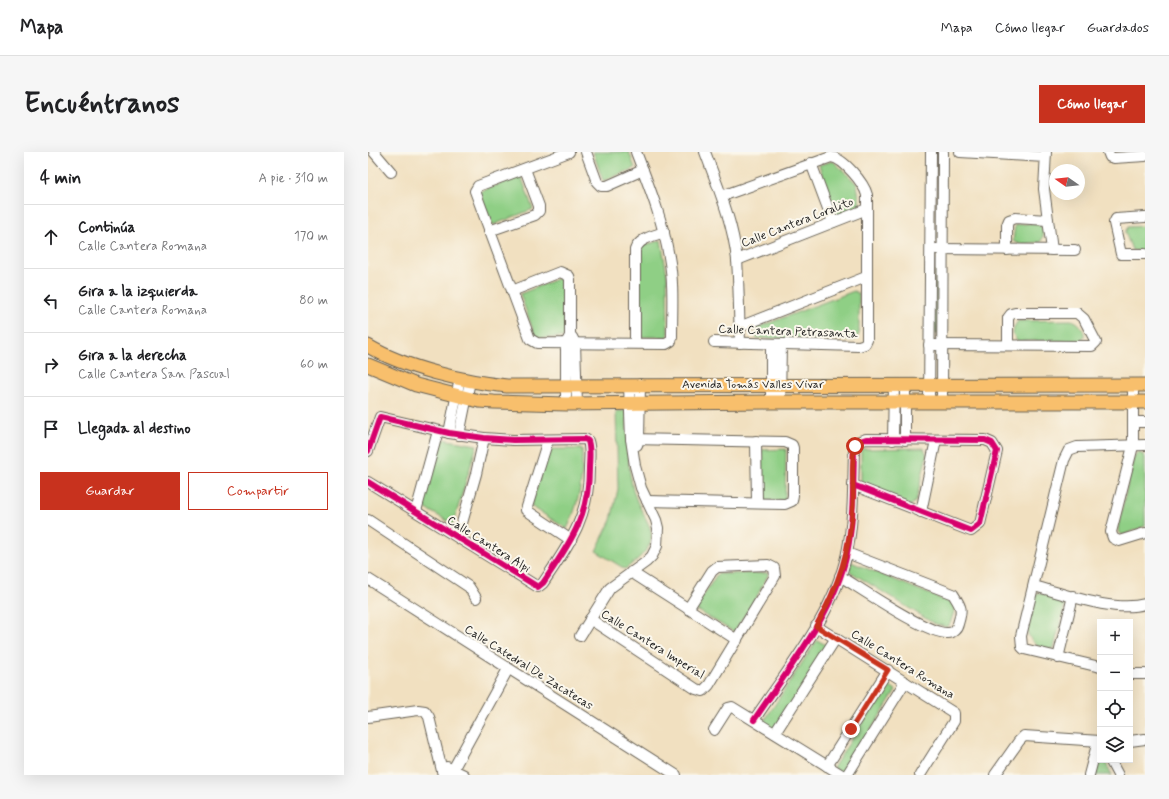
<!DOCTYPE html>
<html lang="es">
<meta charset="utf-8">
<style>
:root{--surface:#fff;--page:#f6f6f6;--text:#202124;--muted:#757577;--line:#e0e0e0;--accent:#c8321e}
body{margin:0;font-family:Mynerve,sans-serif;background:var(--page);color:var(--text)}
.controls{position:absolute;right:12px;bottom:12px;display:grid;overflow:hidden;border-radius:0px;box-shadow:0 4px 16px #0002}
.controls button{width:36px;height:36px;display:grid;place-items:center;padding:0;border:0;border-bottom:1px solid var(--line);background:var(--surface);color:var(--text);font:20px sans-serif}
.compass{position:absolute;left:681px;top:12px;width:36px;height:36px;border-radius:50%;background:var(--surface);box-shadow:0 4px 16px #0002;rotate:284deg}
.stop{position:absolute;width:12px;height:12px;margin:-9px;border:3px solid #c8321e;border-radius:50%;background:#fff}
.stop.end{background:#c8321e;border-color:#fff;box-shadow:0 1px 4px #0008}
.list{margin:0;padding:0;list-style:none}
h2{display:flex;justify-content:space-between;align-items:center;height:52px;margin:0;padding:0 16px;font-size:17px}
h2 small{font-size:13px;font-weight:400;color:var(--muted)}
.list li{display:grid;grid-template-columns:26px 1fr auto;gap:12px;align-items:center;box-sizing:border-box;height:64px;padding:0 16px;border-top:1px solid var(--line)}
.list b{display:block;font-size:15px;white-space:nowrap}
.list p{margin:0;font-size:13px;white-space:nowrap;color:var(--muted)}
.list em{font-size:13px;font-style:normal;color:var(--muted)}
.actions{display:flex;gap:8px;padding:12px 16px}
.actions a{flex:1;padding:9px 0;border:1px solid var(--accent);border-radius:0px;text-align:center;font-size:14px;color:var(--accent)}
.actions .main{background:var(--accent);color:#fff}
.icon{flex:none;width:22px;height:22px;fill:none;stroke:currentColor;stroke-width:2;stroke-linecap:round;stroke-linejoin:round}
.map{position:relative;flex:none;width:777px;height:623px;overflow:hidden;border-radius:0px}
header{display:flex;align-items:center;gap:24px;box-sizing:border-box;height:56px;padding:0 20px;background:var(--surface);border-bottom:1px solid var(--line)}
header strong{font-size:19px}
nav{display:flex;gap:22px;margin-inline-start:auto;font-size:14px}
.intro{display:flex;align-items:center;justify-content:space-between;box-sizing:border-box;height:96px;padding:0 24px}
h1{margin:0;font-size:28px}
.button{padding:10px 18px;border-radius:0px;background:var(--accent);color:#fff;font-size:14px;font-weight:700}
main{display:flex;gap:24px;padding:0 24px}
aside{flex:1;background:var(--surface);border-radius:0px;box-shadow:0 4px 16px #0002}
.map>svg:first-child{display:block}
.green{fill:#8fcf85;stroke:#567650}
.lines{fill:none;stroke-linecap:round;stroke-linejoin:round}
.minor-casing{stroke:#676155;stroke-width:12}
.major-casing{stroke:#676155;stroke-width:15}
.minor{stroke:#fff;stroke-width:10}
.major{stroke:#f8bf6c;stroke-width:13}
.cycleway-casing{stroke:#fbf7ec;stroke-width:8}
.cycleway{stroke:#d6006c;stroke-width:6}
.route{stroke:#c8321e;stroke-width:5}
.labels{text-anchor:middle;stroke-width:4;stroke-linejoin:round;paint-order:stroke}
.street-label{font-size:12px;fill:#1c1c1c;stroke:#fbf7ec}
</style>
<header>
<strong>Mapa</strong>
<nav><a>Mapa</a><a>Cómo llegar</a><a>Guardados</a></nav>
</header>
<div class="intro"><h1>Encuéntranos</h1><a class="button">Cómo llegar</a></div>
<main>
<aside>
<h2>4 min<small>A pie · 310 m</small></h2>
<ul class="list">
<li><svg class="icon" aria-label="ahead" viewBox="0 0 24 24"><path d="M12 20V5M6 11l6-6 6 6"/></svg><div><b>Continúa</b><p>Calle Cantera Romana</p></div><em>170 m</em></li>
<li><svg class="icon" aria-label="left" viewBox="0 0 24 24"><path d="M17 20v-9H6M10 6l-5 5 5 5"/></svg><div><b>Gira a la izquierda</b><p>Calle Cantera Romana</p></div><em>80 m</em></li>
<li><svg class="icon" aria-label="right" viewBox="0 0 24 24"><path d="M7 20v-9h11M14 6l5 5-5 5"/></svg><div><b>Gira a la derecha</b><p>Calle Cantera San Pascual</p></div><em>60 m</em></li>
<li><svg class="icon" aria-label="arrive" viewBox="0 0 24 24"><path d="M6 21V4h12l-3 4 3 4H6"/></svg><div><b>Llegada al destino</b></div></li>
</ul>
<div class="actions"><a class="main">Guardar</a><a>Compartir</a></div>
</aside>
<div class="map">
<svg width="777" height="623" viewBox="0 0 777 623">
<rect width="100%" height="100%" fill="#fbf7ec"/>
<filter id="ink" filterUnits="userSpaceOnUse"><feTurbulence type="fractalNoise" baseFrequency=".025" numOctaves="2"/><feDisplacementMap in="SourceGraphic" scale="8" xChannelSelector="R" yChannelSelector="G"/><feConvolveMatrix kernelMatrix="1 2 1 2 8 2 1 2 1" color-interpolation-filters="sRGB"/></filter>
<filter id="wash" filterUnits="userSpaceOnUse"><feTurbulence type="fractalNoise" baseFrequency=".012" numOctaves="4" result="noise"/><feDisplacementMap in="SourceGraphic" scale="16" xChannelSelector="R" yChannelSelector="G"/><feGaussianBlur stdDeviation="0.9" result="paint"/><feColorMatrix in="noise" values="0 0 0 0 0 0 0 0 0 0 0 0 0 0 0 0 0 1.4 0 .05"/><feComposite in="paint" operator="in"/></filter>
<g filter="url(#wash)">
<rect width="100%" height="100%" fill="#f1e0c0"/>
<g class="green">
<path d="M225 0H261L267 16 235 29Z"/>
<path d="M465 9 489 32 492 53 469 63 451 13Z"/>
<path d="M153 24 165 57 125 73 111 40Z"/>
<path d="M666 71 673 74 676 81 673 90 651 92 645 89 647 73Z"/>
<path d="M777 74V100L764 98 757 80 760 75Z"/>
<path d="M293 88 299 123 300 185H270L271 95Z"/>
<path d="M569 110 570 178 569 183 566 179 567 112Z"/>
<path d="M191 126 197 131 196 185 168 186 152 142Z"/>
<path d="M486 139 491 142V182L487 188 388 186V176Z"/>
<path d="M703 168C710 169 715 176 717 183L713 189H649L645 182 646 175 650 169Z"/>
<path d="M248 259H259C259 284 259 309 264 333 272 373 307 382 257 417L228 399 243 368 250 337Z"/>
<path d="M74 287 109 293 85 372 53 354Z"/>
<path d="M556 296 559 303 548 349 542 354 493 333V297Z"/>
<path d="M181 297H214C215 327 212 349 199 377L163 354Z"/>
<path d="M418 297 417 349H393V298Z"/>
<path d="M771 301 776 303 777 306V374L755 383 752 381 750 377 751 371 765 308 768 302Z"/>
<path d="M483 410 588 453 582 472 578 475 565 471 481 419Z"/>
<path d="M401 421 388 446 366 480 327 457 349 422Z"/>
<path d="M670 441 692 445 696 448 697 452 686 496C674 501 660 489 659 477 659 467 665 454 667 443Z"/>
<path d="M449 488 460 494 406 578 395 571Z"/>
<path d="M519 532 528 538 475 622 465 616Z"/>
<path d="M732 605V608H736L744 623H725L729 606Z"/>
</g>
</g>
<g filter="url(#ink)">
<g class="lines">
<g class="minor-casing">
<g id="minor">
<path d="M6 0 23 20"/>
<path d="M201 0 110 34 107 39 162 187 169 191 298 192 303 189 304 185C304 158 306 131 301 105 295 69 281 34 268 0"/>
<path d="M218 0 229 30 233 34H239L275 18"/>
<path d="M337 0C350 35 365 70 369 108 371 136 371 163 372 191"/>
<path d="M592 0 677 5"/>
<path d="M678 0 676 37 684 98"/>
<path d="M740 0 742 5 746 6 777 4"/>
<path d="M443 11 465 70"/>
<path d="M777 65 748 67 746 71 753 102H777"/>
<path d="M121 79 167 63 171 59V54L157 17"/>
<path d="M568 97 707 98"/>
<path d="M639 98V73L641 68 647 66 680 68"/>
<path d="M369 108 499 57"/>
<path d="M144 139 192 120 201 124 202 127V184L198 191V252"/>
<path d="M371 175 498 125"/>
<path d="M204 185 207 191 209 252"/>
<path d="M346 190 491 194 497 192 499 188V43C496 31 475 6 463 5L354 44"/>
<path d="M267 191V98C271 86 286 84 296 80"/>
<path d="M403 192V250"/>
<path d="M561 193 724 194 728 190 716 167 709 161H647L643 162 640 166V193"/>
<path d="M765 233V294L743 380 745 386 751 389 777 381"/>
<path d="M412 250 413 192"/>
<path d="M561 250 563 0"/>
<path d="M574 250 575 0"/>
<path d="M765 270H777"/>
<path d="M81 281 92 226"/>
<path d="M91 283 102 229"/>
<path d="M263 287 417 290 424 293 425 296V343L424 349 417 352 279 349"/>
<path d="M180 288 158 358 203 388"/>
<path d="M525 288 526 232"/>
<path d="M537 288V232"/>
<path d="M388 289 389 351"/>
<path d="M269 293 271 287 272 232"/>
<path d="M0 299 12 265 81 281 116 286 145 288 217 287 220 289C223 298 221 308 221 317 221 366 201 392 175 431L170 435 0 330"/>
<path d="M48 359 70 279"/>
<path d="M553 360 568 288"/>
<path d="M0 368 101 435 108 446"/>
<path d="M90 385 108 322 116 286"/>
<path d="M263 420 369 488"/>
<path d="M472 424C492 436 560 483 580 481 585 481 589 477 590 472 595 456 593 455 585 442L479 401"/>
<path d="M0 427 308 623"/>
<path d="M666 434C697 442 746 461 777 452"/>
<path d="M222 467 328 537 335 539 341 533 407 424 406 416 400 413 349 415 344 419 320 457"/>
<path d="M448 474 586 561V569L552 623"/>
<path d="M212 484 242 436 278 410 284 404 289 394 290 376 288 368 273 336 267 314 263 287 261 233"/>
<path d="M690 506 705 444"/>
<path d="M732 515 656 497 654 495 653 484 696 308 701 298 709 295 777 293"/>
<path d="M762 522H777"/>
<path d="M0 565 50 558 57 559 61 565 75 623"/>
<path d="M386 568C420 517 466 462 479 401 486 367 485 331 486 297L492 289 498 287 617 288 624 291 629 299 612 372 603 379 485 333"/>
<path d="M346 578 360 556 364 555 474 623"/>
<path d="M407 581 468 486"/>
<path d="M762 589 777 587"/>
<path d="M742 608 750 623"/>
<path d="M459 614 520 518"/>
<path d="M79 615 96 623"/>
<path d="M82 623 140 517"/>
<path d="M479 623 537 530"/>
<path d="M627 623 651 589 656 584 732 589"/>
<path d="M721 623 730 589"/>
</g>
</g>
<g class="major-casing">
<g id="major">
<path d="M0 194C37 216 97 230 139 234L777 233"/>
<path d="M0 213 48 233 111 249 126 250 198 252 403 250H777"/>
</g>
</g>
<use href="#minor" class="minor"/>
<use href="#major" class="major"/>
<g class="cycleway-casing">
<g id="cycleway">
<path d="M0 299 12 265 81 281 116 286 145 288 217 287 220 289C223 298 221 308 221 317 221 366 201 392 175 431L170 435 0 330"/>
<path d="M386 568C420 517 466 462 479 401 486 367 485 331 486 297L492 289 498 287 617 288 624 291 629 299 612 372 603 379 485 333"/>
</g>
</g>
<use href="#cycleway" class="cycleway"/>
</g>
</g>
<g class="lines" filter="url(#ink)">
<path class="route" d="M483 577 520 518 448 474C471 433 482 398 485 352 486 335 482 310 487 294"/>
</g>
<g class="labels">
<g class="street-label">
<text transform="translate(429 70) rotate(-21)" y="4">Calle Cantera Coralito</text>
<text transform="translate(420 179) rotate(2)" y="4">Calle Cantera Petrasanta</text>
<text x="385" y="236">Avenida Tomás Valles Vivar</text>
<text transform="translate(121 392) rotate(32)" y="4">Calle Cantera Alpi</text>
<text transform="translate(285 492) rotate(32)" y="4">Calle Cantera Imperial</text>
<text transform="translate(535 512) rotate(32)" y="4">Calle Cantera Romana</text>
<text transform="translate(161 515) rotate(32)" y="4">Calle Catedral De Zacatecas</text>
</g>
</g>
</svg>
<div class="controls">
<button>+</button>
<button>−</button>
<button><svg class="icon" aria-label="locate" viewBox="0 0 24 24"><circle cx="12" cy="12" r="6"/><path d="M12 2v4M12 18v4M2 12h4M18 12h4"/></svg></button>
<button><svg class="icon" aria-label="layers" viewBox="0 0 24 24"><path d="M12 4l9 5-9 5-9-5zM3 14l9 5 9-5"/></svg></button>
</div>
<svg class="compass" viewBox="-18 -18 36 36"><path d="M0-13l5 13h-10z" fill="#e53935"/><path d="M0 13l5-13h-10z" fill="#757577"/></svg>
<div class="stop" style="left:487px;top:294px"></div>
<div class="stop end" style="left:483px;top:577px"></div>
</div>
</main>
